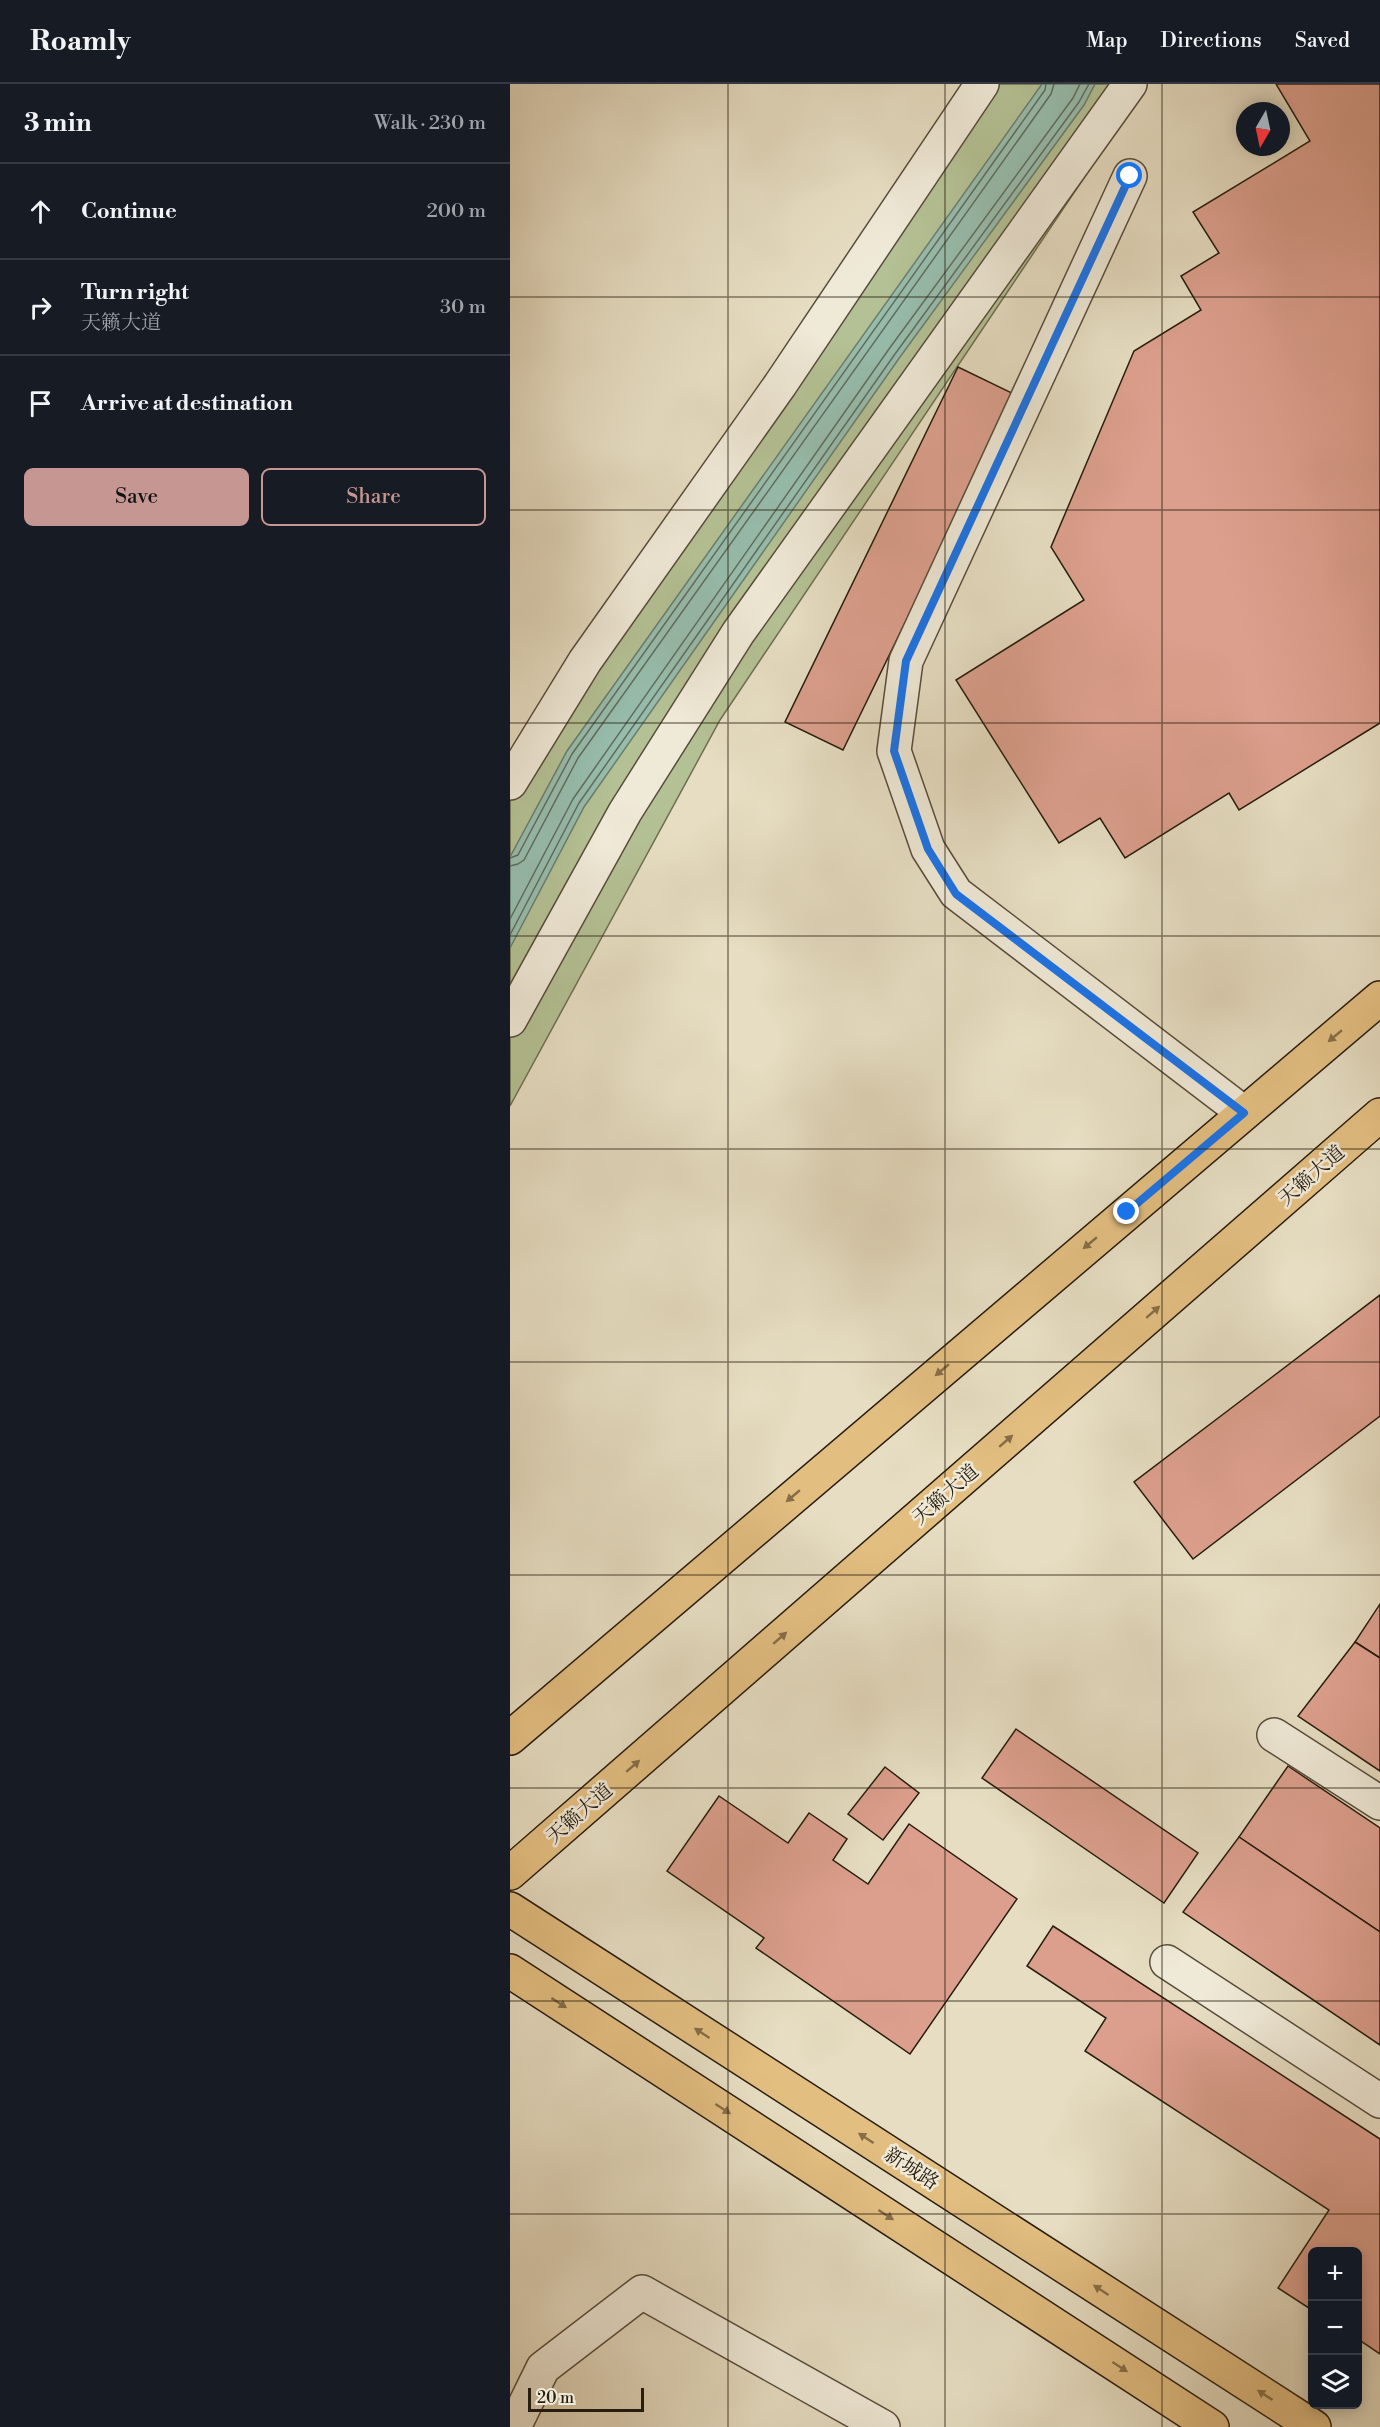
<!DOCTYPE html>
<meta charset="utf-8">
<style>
:root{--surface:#171b24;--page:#242831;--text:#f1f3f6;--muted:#9ea1a6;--line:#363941;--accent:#c59692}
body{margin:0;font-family:"Libre Bodoni","Noto Serif SC",serif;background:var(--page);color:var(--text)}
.controls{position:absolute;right:18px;bottom:18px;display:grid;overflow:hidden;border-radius:9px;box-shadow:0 3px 15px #0003}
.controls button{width:54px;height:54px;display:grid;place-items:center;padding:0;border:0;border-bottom:2px solid var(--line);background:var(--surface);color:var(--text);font:30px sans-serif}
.compass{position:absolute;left:726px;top:18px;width:54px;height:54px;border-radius:50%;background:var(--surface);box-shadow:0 3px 15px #0003;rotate:189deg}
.scale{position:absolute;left:18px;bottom:15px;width:116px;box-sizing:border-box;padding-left:6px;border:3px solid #281d0f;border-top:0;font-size:16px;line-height:21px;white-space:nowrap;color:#281d0f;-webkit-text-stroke:4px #efe9d7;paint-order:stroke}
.stop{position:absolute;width:18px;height:18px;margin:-14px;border:4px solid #1a73e8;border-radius:50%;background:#fff}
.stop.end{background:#1a73e8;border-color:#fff;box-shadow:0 2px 6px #0008}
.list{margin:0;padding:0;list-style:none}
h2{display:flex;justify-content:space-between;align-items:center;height:78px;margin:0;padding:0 24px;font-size:26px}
h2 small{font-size:20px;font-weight:400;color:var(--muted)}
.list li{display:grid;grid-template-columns:39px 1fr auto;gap:18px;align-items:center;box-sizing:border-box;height:96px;padding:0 24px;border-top:2px solid var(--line)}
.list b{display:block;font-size:22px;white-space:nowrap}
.list p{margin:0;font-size:20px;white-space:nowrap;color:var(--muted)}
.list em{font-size:20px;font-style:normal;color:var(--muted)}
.actions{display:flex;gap:12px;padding:18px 24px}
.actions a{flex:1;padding:14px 0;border:2px solid var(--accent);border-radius:9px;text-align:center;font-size:21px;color:var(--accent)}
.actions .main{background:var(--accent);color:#111}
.icon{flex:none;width:33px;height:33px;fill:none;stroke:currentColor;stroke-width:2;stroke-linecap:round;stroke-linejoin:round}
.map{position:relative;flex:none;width:870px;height:2343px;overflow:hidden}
header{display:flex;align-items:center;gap:36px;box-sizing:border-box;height:84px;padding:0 30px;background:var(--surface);border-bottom:2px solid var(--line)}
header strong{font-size:28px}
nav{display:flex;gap:33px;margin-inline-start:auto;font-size:21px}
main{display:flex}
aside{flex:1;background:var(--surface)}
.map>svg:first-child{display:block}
.green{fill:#b4c194;stroke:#6e6f52;stroke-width:1.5}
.water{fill:#97bdad;stroke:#6b7d6e;stroke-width:1.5}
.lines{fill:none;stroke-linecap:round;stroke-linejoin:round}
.shore{stroke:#606d5e;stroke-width:1.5}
.building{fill:#dc9f8d;stroke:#281d0f;stroke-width:1.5}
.minor-casing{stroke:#584d3c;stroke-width:36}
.major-casing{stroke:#281d0f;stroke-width:36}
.minor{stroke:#efe9d7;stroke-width:33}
.major{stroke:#e3be81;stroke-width:33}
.oneway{fill:#866e48}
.route{stroke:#1a73e8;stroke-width:8}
.grid{fill:none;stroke:#281d0f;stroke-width:1.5;stroke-opacity:0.55}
.labels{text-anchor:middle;stroke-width:5;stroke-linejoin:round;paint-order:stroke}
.street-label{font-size:20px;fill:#281d0f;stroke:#efe9d7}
</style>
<header>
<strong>Roamly</strong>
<nav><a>Map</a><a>Directions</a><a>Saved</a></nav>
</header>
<main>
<aside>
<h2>3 min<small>Walk · 230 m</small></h2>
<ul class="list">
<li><svg class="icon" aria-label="ahead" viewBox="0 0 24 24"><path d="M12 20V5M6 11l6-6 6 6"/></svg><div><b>Continue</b></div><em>200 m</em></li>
<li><svg class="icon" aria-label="right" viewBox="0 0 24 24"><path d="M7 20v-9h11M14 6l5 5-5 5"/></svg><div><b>Turn right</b><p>天籁大道</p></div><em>30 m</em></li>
<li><svg class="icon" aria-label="arrive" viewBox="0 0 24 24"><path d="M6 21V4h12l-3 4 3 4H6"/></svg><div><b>Arrive at destination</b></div></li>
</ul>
<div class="actions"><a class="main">Save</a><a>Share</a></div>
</aside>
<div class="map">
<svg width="870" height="2343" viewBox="0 0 870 2343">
<rect width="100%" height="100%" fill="#e6ddc2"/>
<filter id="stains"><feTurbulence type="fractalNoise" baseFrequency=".00333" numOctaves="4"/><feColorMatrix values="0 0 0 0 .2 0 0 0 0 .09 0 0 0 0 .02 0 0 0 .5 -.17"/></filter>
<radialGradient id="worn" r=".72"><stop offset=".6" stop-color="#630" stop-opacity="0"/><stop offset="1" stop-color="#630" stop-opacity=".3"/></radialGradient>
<path class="green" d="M472 0H637L210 636 0 1022V699Z"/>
<path class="water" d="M532 0H585L574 21 390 273 74 723 0 864V773L57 667Z"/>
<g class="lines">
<g class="shore">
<path d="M0 774 8 771 62 670 535 6 536 0"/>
<path d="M0 782 8 780 14 776 68 674 541 10 544 0"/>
<path d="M0 835 63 715 379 265 563 14 570 0"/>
<path d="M0 851 69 719 385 270 569 18 579 0"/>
</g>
</g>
<g class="building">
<path d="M766 0H870V639L729 726 719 709 615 774 590 734 549 759 446 596 574 516 541 463 624 267 691 226 671 192 709 169 683 128 800 57Z"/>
<path d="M448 283 506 311 333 666 275 638Z"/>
<path d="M870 1211V1332L683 1475 624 1398Z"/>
<path d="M870 1520V1574L845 1558Z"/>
<path d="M845 1558 870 1574V1687L788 1632Z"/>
<path d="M506 1645 688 1769 654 1819 472 1694Z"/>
<path d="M778 1682 870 1744V1848L729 1753Z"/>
<path d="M375 1683 409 1709 373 1756 338 1730Z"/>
<path d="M209 1712 278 1759 299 1729 337 1755 323 1776 358 1800 399 1740 507 1815 400 1970 246 1864 254 1854 157 1787Z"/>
<path d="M729 1753 870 1848V1961L673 1828Z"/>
<path d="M543 1842 870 2055V2270L848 2255V2168H802V2226L768 2204 819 2126 575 1967 596 1934 517 1882Z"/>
</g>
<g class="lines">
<g class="minor-casing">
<g id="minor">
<path d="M620 92 396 577 384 667 418 765 446 809 734 1029"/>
<path d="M0 699 75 577 270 301 472 0"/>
<path d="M0 936 115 728 228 549 620 0"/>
<path d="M764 1651 870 1719"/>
<path d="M657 1878 870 2017"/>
<path d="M4 2343 33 2284 132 2208 373 2343"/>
</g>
</g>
<g class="major-casing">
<g id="major">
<path d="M0 1654 870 914"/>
<path d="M0 1789 870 1031"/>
<path d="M0 1825 804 2343"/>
<path d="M0 1887 702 2343"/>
</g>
</g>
<use href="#minor" class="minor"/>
<use href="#major" class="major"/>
</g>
<defs><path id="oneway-solid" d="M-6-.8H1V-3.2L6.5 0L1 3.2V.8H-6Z" transform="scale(1.5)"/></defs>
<g class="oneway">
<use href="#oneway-solid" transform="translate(825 952) rotate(140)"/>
<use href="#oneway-solid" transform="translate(580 1159) rotate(140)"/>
<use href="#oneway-solid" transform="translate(643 1228) rotate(-41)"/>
<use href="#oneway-solid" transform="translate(432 1286) rotate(140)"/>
<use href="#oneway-solid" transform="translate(496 1357) rotate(-41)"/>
<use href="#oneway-solid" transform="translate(283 1412) rotate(140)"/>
<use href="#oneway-solid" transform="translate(270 1554) rotate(-41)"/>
<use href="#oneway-solid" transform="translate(123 1682) rotate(-41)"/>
<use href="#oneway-solid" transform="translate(49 1919) rotate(33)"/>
<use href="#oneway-solid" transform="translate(192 1949) rotate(-147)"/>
<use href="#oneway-solid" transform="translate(213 2025) rotate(33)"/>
<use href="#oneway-solid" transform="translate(356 2054) rotate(-147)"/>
<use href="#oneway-solid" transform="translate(376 2131) rotate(33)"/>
<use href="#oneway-solid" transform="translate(591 2206) rotate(-147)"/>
<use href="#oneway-solid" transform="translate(610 2283) rotate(33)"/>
<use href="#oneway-solid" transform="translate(755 2311) rotate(-147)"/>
</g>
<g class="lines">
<path class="route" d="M617 1128 734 1029 446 810 418 765 384 667 396 577 620 92"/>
</g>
<path class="grid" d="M218 0V2343M435 0V2343M652 0V2343M0 213H870M0 426H870M0 639H870M0 852H870M0 1065H870M0 1278H870M0 1491H870M0 1704H870M0 1917H870M0 2130H870"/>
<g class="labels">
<g class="street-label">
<text transform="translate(801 1091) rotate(-41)" y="7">天籁大道</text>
<text transform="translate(435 1410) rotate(-41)" y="7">天籁大道</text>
<text transform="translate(69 1729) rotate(-41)" y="7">天籁大道</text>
<text transform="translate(402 2084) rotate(33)" y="7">新城路</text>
</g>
</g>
<rect width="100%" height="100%" filter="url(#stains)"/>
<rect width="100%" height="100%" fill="url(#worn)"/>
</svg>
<div class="controls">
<button>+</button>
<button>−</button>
<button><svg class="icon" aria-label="layers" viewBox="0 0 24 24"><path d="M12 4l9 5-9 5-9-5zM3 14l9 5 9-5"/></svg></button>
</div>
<svg class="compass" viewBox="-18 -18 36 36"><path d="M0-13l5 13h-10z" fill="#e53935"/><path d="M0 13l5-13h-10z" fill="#9ea1a6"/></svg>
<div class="scale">20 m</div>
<div class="stop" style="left:620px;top:92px"></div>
<div class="stop end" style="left:617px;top:1128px"></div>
</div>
</main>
